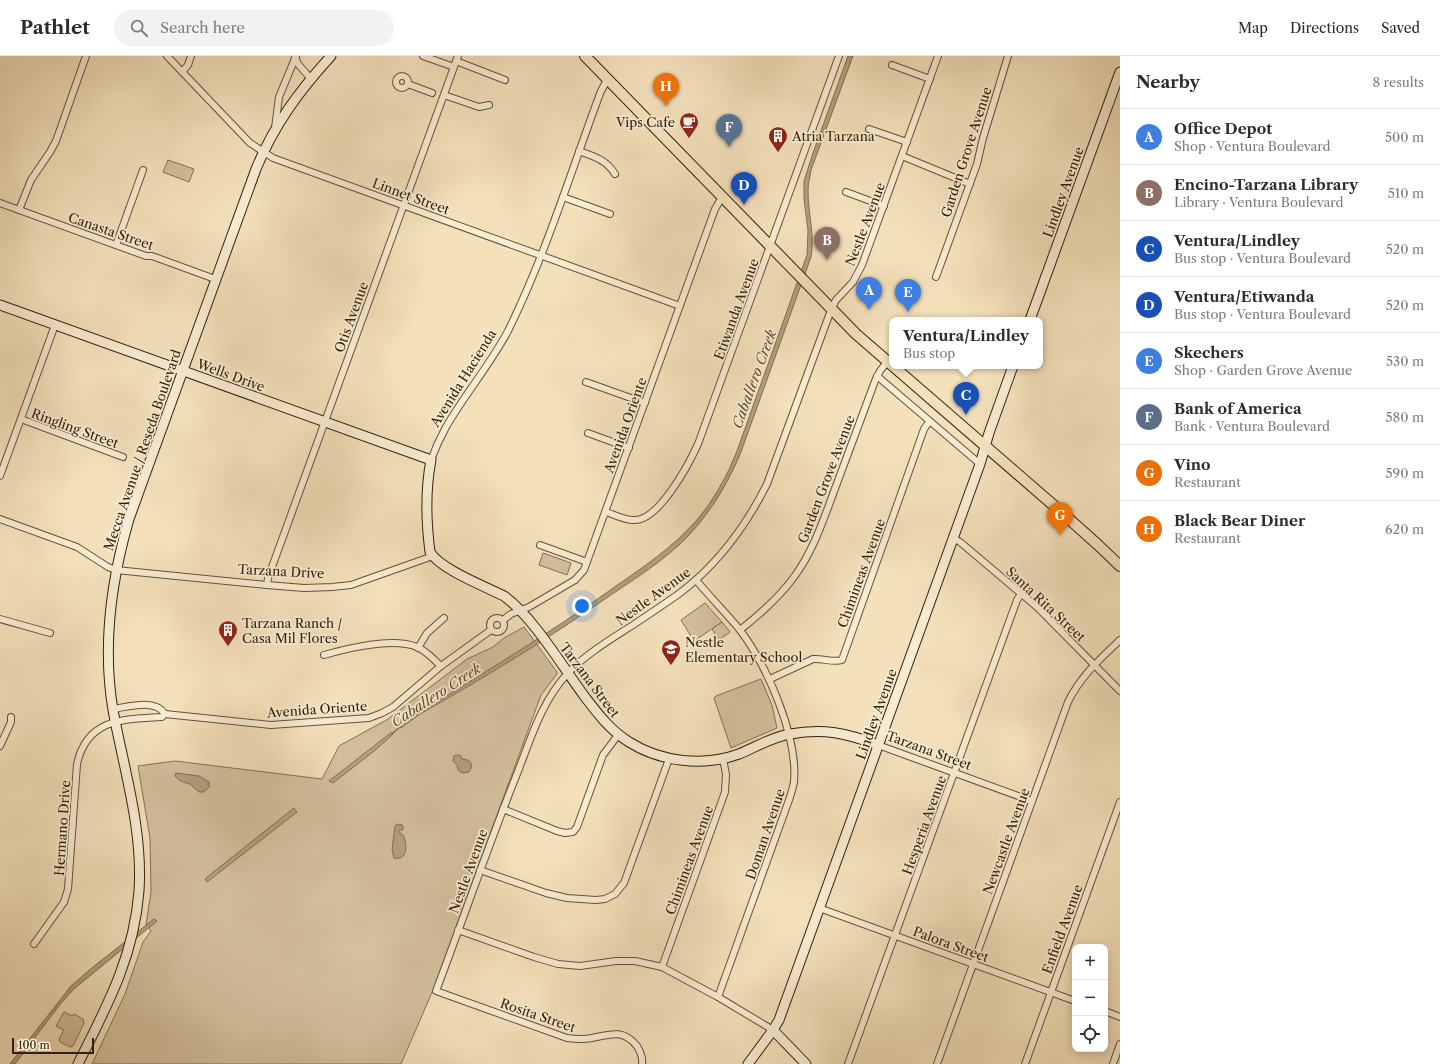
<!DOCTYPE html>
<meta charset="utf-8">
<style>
:root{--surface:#fff;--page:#f2f2f3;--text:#2b2b33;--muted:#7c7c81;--line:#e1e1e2;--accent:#8f2418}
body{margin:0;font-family:"Libre Caslon Text",serif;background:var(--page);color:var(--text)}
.controls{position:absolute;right:12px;bottom:12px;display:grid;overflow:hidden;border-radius:8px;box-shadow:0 2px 10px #0003}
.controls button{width:36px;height:36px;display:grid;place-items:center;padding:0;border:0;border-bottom:1px solid var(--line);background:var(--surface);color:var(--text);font:20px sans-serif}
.scale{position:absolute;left:12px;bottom:10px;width:82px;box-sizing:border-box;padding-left:4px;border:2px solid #352109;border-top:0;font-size:11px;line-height:14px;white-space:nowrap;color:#352109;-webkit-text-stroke:3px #f8ecd3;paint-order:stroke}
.you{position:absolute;left:582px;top:550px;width:14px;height:14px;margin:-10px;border:3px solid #fff;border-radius:50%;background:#1a73e8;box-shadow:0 0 0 6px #1a73e833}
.badge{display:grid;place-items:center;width:26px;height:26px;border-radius:50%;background:var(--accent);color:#fff;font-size:13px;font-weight:700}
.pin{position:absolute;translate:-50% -33px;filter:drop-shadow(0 1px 2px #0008)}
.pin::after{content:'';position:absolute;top:21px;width:14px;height:12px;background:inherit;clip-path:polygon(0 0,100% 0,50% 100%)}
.popup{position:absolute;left:889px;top:261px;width:154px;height:52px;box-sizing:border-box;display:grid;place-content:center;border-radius:8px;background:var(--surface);filter:drop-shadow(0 1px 3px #0005);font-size:13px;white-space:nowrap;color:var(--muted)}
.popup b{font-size:15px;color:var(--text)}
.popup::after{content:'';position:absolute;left:50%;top:100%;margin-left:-8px;border:8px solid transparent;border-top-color:var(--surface)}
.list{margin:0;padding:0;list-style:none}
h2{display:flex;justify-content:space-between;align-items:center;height:52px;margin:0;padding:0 16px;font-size:17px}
h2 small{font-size:13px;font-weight:400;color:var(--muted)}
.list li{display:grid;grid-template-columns:26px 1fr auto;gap:12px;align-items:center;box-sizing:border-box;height:56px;padding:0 16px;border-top:1px solid var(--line)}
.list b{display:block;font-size:15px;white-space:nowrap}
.list p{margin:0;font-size:13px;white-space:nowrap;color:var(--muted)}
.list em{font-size:13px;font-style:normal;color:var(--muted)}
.icon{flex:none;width:22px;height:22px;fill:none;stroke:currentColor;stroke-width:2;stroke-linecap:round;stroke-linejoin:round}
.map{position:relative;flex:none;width:1120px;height:1008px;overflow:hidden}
header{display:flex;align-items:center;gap:24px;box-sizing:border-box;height:56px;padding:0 20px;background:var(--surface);border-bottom:1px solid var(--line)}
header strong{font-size:19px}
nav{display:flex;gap:22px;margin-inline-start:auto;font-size:14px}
.search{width:280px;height:36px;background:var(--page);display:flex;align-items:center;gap:10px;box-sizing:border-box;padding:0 14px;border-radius:22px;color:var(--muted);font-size:15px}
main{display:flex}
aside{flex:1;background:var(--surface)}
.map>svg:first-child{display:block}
.green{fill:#d4c09e;stroke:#847054}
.water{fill:#b3a07f;stroke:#816d50}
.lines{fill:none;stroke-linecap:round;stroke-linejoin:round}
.stream{stroke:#816d50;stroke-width:1.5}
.street-casing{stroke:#655136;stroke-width:8}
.secondary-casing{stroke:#352109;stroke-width:11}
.primary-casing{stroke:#352109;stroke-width:12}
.street{stroke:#f8ecd3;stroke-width:6}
.secondary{stroke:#f8ecd3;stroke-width:9}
.primary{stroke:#f4e1bc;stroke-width:10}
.labels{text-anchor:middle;stroke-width:3.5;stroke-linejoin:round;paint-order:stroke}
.poi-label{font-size:13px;fill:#352109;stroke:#f8ecd3;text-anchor:start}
.street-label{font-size:13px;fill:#352109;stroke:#f8ecd3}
.water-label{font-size:14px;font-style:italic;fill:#614d32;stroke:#f8ecd3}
</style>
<header>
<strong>Pathlet</strong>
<div class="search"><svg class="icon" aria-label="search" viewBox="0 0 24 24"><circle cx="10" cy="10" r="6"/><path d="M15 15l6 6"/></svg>Search here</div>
<nav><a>Map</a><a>Directions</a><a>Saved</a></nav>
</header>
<main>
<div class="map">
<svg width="1120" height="1008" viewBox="0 0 1120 1008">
<rect width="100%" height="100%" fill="#f4e1bc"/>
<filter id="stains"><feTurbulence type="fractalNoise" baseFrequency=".005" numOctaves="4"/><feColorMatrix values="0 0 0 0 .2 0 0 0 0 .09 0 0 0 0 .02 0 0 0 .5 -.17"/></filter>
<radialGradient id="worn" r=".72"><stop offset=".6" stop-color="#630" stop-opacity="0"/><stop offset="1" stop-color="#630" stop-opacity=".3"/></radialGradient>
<g class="green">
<path d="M168 104 194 113 189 126 163 116Z"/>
<path d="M543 497 571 507 567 519 539 509Z"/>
<path d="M705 547 722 566 694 585 681 564Z"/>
<path d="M722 566 730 576 719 584 712 573Z"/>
<path d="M524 571 557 616V618L541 639 433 934 401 1008H92L125 938 143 886 151 875 146 869 151 836 150 782 138 710 175 705 322 723 339 690 388 663 467 603 493 591 504 582Z"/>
<path d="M761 623 772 649 777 672 731 692 714 642 716 640Z"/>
<path d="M64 956 72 960 74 958 83 963 84 967 73 990 70 991 60 986 59 983 64 974 56 970Z"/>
</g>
<g class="water">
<path d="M848 0H853L811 114C810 121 808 128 808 135 808 158 815 179 811 201L741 396C728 427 712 454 690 478 666 504 634 523 605 543 546 584 484 622 420 658L401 672 400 670C424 653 449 639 474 623 522 593 570 563 616 530 645 510 673 491 696 465 714 444 727 420 737 395L807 199 808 174 804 143V125L813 97Z"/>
<path d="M392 676 393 678C375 696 353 711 333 727L329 725Z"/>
<path d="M457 699 461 700 462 703C471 703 474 709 469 716L462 717 458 714 457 709 453 705 454 700Z"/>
<path d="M176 717 199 720 209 726V731L204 736H199L190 728C183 726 180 726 175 720Z"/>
<path d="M294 752 297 756 207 826 205 823 211 818Z"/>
<path d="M397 768 402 769 403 770V774H399V776L404 780C407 789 408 805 394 802L392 793 395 770Z"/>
<path d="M154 863 157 865 75 932 61 947 15 1008H10L71 930 93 911Z"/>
</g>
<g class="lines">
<path class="stream" d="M392 678 401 670"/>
<g class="street-casing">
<g id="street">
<path d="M167 0 250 87 273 102 680 250"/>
<path d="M423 0 454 11"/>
<path d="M295 1 298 8 311 23"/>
<path d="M456 5 505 24"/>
<path d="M892 9 930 23"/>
<path d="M182 16 188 9 191 0"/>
<circle cx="402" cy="26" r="6"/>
<path d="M408 28 432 37"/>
<path d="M444 39 479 51 489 49"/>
<path d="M275 72 279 41 296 0"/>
<path d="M869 73 907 86"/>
<path d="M579 95C593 100 607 104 615 118"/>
<path d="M902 100 970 128"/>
<path d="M846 136 884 150"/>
<path d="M563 141 610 158"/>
<path d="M0 147 146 200H152L215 223"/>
<path d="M19 154 31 124 50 96 56 85 86 0"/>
<path d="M116 189 143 114"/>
<path d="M936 221 977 108 983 82 1008 0"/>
<path d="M877 320 980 408"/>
<path d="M586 326 645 347"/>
<path d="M21 363 123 401"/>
<path d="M588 377 629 392"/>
<path d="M431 404C435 393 440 382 446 371 465 338 490 309 508 275 546 198 571 115 601 35L607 24"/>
<path d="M0 420 55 269"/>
<path d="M606 456C615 459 626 465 635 464 659 464 689 408 698 388L839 0"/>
<path d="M0 463 77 491 108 511 116 514 267 529 304 532 332 531 351 529 433 500"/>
<path d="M953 482 960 486 1037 551 1120 635"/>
<path d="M540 489 587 506"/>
<path d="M696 524C710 541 726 557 740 574 767 610 798 680 794 726 793 732 791 738 789 744L718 941"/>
<path d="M267 529 268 522 458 0"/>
<circle cx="497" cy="569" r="7"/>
<path d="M0 563 50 577"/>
<path d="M503 564 511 558 529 551 575 524 584 514 715 153 722 141"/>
<path d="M740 574C759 559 779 542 794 521 814 494 824 462 836 430 849 395 862 360 875 325L880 315 887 306"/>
<path d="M418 592 427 577 444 562"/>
<path d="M324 599C349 592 392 581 417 591 427 595 434 604 441 610"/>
<path d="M770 623 813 603C822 602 834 607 842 604L924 373 929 366"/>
<path d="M113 653C128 651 155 642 165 658L271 669 369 662 382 657 393 651 441 610 491 574"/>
<path d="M878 689 1032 745"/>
<path d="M0 690 11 666V661"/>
<path d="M503 753 557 775 565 777 573 776 577 771 603 699 618 679"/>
<path d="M480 814 546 837 567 842 596 844 605 843 615 838 624 827 669 703"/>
<path d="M819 852 1075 945"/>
<path d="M458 874 534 901 558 908 580 910 616 905H635L662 911 718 941 773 974"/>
<path d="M34 888 64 846 68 833 77 708C87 663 122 663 162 661L165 658"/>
<path d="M662 911 725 736 726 718 723 703"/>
<path d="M1105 955 1120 961"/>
<path d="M642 1008C643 1002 640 995 637 990 623 973 611 978 592 982 583 984 575 983 567 982L436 935C463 864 487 793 515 723 530 686 540 647 568 617 587 597 613 582 636 567 651 557 666 547 680 537 718 508 746 470 767 428L831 254 836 244 853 226 862 209 938 0"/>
<path d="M848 1008 1017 544 1021 538"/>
<path d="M937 1008 1068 646C1080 621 1100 603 1120 584"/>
<path d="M1025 1008 1120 746"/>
<path d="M1113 1008 1120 988"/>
</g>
</g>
<g class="secondary-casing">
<g id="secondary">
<path d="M0 249 431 404C425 435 426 465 430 496 440 513 484 530 504 540 534 562 562 610 585 641 598 658 610 674 629 686 661 706 703 711 739 698 756 691 772 681 790 678 824 672 846 677 878 689"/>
<path d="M1030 264 1120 16"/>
<path d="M773 974 806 1008"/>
<path d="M78 1008C107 950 134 901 139 835 143 773 124 714 113 654 102 589 111 525 129 463L256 113C274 69 299 35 331 0"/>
<path d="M748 1008 773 974 779 964 980 408 989 377 1013 310"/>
</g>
</g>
<g class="primary-casing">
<path id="primary" d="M585 0 856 278 1059 454 1097 488 1120 510"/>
</g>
<use href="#street" class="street"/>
<use href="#secondary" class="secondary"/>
<use href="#primary" class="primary"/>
</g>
<defs>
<g id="cafe-pin" transform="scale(1)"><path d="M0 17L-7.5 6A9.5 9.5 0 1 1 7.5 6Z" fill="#8f2418" stroke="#f8ecd3"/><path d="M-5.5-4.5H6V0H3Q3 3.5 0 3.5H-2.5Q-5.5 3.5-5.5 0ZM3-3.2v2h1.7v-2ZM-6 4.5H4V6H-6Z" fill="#fff"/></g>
<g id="building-pin" transform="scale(1)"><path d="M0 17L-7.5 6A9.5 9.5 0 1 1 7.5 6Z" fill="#8f2418" stroke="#f8ecd3"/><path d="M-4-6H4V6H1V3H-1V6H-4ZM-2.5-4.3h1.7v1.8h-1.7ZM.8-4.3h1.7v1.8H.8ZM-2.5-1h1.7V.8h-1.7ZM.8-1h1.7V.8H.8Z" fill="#fff"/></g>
<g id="school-pin" transform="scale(1)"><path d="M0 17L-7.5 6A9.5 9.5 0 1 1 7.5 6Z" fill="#8f2418" stroke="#f8ecd3"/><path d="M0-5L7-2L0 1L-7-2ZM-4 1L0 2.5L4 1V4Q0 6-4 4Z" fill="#fff"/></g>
</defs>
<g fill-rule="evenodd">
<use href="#cafe-pin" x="689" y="66"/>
<use href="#building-pin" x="778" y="80"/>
<use href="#building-pin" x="228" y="574"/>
<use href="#school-pin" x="671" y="593"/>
</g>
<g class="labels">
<g class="poi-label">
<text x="675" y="71" text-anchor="end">Vips Cafe</text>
<text x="792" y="85">Atria Tarzana</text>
<text x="242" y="572">Tarzana Ranch /<tspan x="242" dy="15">Casa Mil Flores</tspan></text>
<text x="685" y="591">Nestle<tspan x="685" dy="15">Elementary School</tspan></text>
</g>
<g class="street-label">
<text transform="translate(966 96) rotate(-72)" y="5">Garden Grove Avenue</text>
<text transform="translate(1063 136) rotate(-70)" y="5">Lindley Avenue</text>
<text transform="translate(411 140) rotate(20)" y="5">Linnet Street</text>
<text transform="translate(865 168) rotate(-69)" y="5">Nestle Avenue</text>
<text transform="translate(111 175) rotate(19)" y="5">Canasta Street</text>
<text transform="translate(736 253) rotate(-70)" y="5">Etiwanda Avenue</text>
<text transform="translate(351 261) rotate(-70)" y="5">Otis Avenue</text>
<text transform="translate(231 319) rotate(20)" y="5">Wells Drive</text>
<text transform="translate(463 322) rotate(-58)" y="5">Avenida Hacienda</text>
<text transform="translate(625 369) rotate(-70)" y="5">Avenida Oriente</text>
<text transform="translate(75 372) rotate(20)" y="5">Ringling Street</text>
<text transform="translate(142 394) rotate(-71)" y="5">Mecca Avenue / Reseda Boulevard</text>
<text transform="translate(826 423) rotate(-69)" y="5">Garden Grove Avenue</text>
<text transform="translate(281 515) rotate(3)" y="5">Tarzana Drive</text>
<text transform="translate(861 517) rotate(-70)" y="5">Chimineas Avenue</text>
<text transform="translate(653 540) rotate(-36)" y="5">Nestle Avenue</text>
<text transform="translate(1046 548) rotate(43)" y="5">Santa Rita Street</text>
<text transform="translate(590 624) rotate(53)" y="5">Tarzana Street</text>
<text transform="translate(317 653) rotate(-4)" y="5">Avenida Oriente</text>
<text transform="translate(876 658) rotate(-70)" y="5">Lindley Avenue</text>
<text transform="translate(929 694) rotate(20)" y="5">Tarzana Street</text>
<text transform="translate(924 769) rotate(-70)" y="5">Hesperia Avenue</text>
<text transform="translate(62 772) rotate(-86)" y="5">Hermano Drive</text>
<text transform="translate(765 778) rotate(-71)" y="5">Doman Avenue</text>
<text transform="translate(1006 785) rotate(-70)" y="5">Newcastle Avenue</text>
<text transform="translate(689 804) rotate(-70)" y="5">Chimineas Avenue</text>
<text transform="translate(468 815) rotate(-70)" y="5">Nestle Avenue</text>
<text transform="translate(1062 873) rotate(-70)" y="5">Enfield Avenue</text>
<text transform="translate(951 888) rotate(20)" y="5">Palora Street</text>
<text transform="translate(538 959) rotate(19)" y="5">Rosita Street</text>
</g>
<g class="water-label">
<text transform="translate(754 323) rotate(-70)" y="5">Caballero Creek</text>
<text transform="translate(436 639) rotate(-33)" y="5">Caballero Creek</text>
</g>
</g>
<rect width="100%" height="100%" filter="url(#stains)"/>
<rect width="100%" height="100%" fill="url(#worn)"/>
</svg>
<div class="controls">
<button>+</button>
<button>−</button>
<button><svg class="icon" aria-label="locate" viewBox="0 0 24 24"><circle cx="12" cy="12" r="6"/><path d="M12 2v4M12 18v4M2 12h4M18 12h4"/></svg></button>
</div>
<div class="scale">100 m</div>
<div class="you"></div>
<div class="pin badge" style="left:869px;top:254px;background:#3f7fe0">A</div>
<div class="pin badge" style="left:827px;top:204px;background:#8d6e63">B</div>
<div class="pin badge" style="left:966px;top:359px;background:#1a4fb4">C</div>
<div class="popup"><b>Ventura/Lindley</b>Bus stop</div>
<div class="pin badge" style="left:744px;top:149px;background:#1a4fb4">D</div>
<div class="pin badge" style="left:908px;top:256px;background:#3f7fe0">E</div>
<div class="pin badge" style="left:729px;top:91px;background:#5c6f8a">F</div>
<div class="pin badge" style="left:1060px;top:479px;background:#e8710a">G</div>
<div class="pin badge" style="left:666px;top:50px;background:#e8710a">H</div>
</div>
<aside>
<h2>Nearby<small>8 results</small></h2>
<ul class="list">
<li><span class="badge" style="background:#3f7fe0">A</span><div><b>Office Depot</b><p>Shop · Ventura Boulevard</p></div><em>500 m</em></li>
<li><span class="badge" style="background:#8d6e63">B</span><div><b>Encino-Tarzana Library</b><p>Library · Ventura Boulevard</p></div><em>510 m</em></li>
<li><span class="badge" style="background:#1a4fb4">C</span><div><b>Ventura/Lindley</b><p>Bus stop · Ventura Boulevard</p></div><em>520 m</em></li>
<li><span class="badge" style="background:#1a4fb4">D</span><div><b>Ventura/Etiwanda</b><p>Bus stop · Ventura Boulevard</p></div><em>520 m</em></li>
<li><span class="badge" style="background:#3f7fe0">E</span><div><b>Skechers</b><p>Shop · Garden Grove Avenue</p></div><em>530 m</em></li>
<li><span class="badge" style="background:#5c6f8a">F</span><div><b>Bank of America</b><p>Bank · Ventura Boulevard</p></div><em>580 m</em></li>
<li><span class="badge" style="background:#e8710a">G</span><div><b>Vino</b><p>Restaurant</p></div><em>590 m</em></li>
<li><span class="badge" style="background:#e8710a">H</span><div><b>Black Bear Diner</b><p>Restaurant</p></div><em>620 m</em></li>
</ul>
</aside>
</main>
